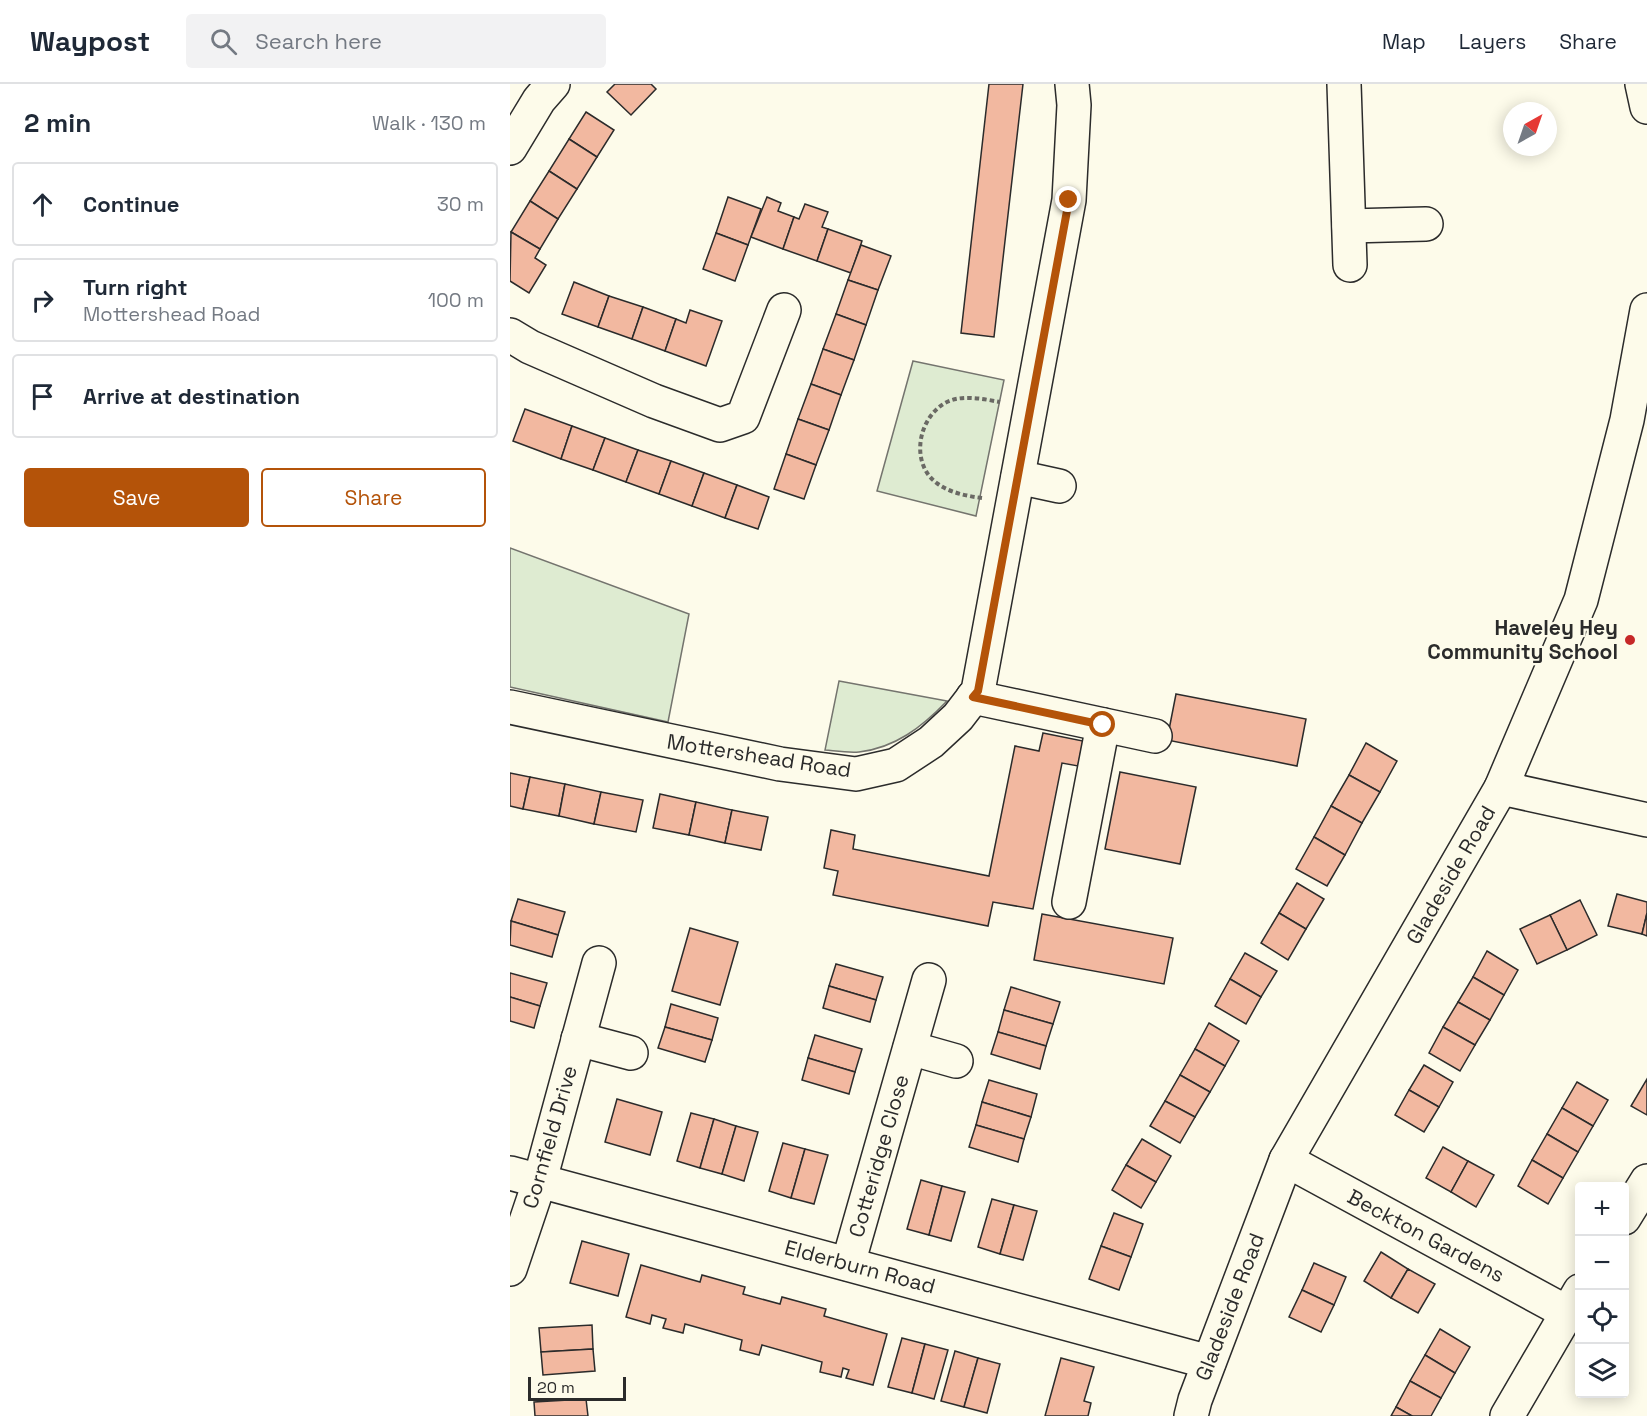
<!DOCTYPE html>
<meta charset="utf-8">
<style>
:root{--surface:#fff;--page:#f2f2f3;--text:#1f2937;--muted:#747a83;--line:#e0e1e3;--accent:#b45309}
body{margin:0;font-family:"Space Grotesk",sans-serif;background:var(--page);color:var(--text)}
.controls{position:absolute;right:18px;bottom:18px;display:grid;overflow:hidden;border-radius:6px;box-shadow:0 3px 15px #0003}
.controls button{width:54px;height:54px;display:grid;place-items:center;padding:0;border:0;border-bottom:2px solid var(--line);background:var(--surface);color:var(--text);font:30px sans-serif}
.compass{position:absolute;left:993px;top:18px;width:54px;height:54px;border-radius:50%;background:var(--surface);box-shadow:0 3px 15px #0003;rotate:40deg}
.scale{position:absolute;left:18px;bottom:15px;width:98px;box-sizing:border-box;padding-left:6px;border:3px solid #2b2b2b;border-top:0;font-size:16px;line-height:21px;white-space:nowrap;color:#2b2b2b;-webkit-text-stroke:4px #fdfbea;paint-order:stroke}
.stop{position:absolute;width:18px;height:18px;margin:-14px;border:4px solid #b45309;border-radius:50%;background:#fff}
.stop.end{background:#b45309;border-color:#fff;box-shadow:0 2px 6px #0008}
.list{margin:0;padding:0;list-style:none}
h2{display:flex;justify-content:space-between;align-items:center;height:78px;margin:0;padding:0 24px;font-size:26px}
h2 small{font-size:20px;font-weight:400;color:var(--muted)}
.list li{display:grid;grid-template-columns:39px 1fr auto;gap:18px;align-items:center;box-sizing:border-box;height:84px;margin:0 12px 12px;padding:0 12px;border:2px solid var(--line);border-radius:6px}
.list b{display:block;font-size:22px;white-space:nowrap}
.list p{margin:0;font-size:20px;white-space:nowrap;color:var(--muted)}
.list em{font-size:20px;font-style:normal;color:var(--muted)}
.actions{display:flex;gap:12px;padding:18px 24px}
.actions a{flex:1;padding:14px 0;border:2px solid var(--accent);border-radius:6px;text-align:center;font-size:21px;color:var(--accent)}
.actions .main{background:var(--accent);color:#fff}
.icon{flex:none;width:33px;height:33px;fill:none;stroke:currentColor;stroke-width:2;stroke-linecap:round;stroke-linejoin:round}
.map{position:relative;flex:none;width:1137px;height:1332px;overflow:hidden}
header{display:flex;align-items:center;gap:36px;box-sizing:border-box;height:84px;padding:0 30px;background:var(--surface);border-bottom:2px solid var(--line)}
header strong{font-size:28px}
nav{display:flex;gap:33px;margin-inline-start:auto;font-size:21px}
.search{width:420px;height:54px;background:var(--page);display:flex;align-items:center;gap:15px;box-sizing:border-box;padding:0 21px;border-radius:6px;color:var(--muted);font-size:22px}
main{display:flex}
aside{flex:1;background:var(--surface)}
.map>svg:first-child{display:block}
.green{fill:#deebd1;stroke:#74746e;stroke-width:1.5}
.building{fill:#f2b8a0;stroke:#2b2b2b;stroke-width:1.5}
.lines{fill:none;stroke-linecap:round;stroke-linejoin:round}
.minor-casing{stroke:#2b2b2b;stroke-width:36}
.path{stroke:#6a6964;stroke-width:4;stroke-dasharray:4.5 3;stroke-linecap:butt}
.minor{stroke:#fdfbea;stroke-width:33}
.route{stroke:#b45309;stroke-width:8}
.poi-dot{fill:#c62828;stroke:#fdfbea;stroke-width:2}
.labels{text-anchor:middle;stroke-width:4.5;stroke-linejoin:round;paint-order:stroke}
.poi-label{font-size:21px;font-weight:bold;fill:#2b2b2b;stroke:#fdfbea;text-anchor:end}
.street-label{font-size:21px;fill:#2b2b2b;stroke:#fdfbea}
</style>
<header>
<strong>Waypost</strong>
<div class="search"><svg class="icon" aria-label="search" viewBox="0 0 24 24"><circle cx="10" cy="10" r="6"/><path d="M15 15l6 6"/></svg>Search here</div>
<nav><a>Map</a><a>Layers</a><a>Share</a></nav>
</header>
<main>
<aside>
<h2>2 min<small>Walk · 130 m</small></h2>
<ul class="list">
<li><svg class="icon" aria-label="ahead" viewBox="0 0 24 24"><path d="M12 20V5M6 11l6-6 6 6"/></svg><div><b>Continue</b></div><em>30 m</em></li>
<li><svg class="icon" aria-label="right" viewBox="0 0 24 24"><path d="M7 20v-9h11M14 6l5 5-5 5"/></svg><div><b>Turn right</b><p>Mottershead Road</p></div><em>100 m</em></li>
<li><svg class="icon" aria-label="arrive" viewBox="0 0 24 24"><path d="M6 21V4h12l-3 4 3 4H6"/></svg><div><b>Arrive at destination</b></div></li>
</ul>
<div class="actions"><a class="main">Save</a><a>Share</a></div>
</aside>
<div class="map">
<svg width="1137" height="1332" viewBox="0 0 1137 1332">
<rect width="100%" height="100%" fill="#fdfbea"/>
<g class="green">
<path d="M403 277 494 296 466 432 367 407Z"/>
<path d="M0 464 179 530 158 638 0 603Z"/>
<path d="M329 597 437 617C412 643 385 664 349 668 338 669 326 667 315 666Z"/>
</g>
<g class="building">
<path d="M105 0H141L146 5 121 31 97 8Z"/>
<path d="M479 0H513L484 253 451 249Z"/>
<path d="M76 28 104 46 87 73 59 55Z"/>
<path d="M59 55 87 73 67 105 39 87Z"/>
<path d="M39 87 67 105 48 135 20 117Z"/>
<path d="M218 113 251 125 238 161 206 149Z"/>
<path d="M257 113 271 119 268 127 284 133 273 165 241 153Z"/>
<path d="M20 117 48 135 30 165 1 148Z"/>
<path d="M295 120 318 128 312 143 318 145 307 177 273 165 284 133 289 135Z"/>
<path d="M318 145 352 157 341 189 307 177Z"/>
<path d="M1 148 30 165 25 174 36 181 19 209 0 197Z"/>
<path d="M206 149 238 161 225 197 193 185Z"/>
<path d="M351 161 381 172 368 206 338 196Z"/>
<path d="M338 196 368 206 356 241 326 230Z"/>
<path d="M64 198 99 212 88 243 52 230Z"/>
<path d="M99 212 133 223 122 255 88 243Z"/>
<path d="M133 223 166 235 155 267 122 255Z"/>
<path d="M180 226 212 237 196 282 155 267 166 235 176 239Z"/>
<path d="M326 230 356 241 344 276 313 265Z"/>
<path d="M313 265 344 276 331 311 301 300Z"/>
<path d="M301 300 331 311 319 346 288 335Z"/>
<path d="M15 325 62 342 51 375 3 357Z"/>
<path d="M288 335 319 346 306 381 276 370Z"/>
<path d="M62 342 95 354 83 386 51 375Z"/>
<path d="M95 354 128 366 116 398 83 386Z"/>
<path d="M128 366 161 377 149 410 116 398Z"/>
<path d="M276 370 306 381 294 415 264 405Z"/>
<path d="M161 377 194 389 182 422 149 410Z"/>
<path d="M194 389 227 401 215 434 182 422Z"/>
<path d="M227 401 259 413 248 445 215 434Z"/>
<path d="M666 610 796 635 787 682 657 656Z"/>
<path d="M533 649 573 657 568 682 552 679 523 825 483 818 478 842 323 811 328 787 314 784 321 746 345 751 343 765 479 792 505 662 529 667Z"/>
<path d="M856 659 887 677 870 708 839 691Z"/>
<path d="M610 688 686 703 670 780 595 765Z"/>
<path d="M0 689 20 693 13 725 0 722Z"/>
<path d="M839 691 870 708 852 739 821 722Z"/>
<path d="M20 693 55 700 49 732 13 725Z"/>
<path d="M55 700 91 708 84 740 49 732Z"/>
<path d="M91 708 133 716 126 748 84 740Z"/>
<path d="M150 710 186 718 179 751 143 744Z"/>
<path d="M186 718 222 726 215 759 179 751Z"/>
<path d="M821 722 852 739 835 771 804 753Z"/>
<path d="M222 726 258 733 251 766 215 759Z"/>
<path d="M804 753 835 771 817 802 786 785Z"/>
<path d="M787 799 814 815 796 845 769 829Z"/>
<path d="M1107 810 1137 818V829L1132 850 1098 842Z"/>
<path d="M8 815 55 828 48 851 1 837Z"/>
<path d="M1070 816 1087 851 1057 866 1040 831Z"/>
<path d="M769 829 796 845 778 876 751 859Z"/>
<path d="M1137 829V852L1132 850Z"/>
<path d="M532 830 663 854 654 900 524 876Z"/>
<path d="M1040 831 1057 866 1027 880 1010 845Z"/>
<path d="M1 837 48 851 42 873 0 861Z"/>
<path d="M180 844 228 858 210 921 162 907Z"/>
<path d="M977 867 1008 886 994 911 963 893Z"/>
<path d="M735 869 767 887 751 913 720 895Z"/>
<path d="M326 880 373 893 366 916 319 902Z"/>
<path d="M0 889 37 899 30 922 0 913Z"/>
<path d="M963 893 994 911 980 936 948 918Z"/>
<path d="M720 895 751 913 736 940 705 922Z"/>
<path d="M319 902 366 916 360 938 313 924Z"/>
<path d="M501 903 550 918 543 940 494 926Z"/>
<path d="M0 913 30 922 24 944 0 937Z"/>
<path d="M948 918 980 936 965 961 933 943Z"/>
<path d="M161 920 208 934 202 956 155 943Z"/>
<path d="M494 926 543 940 536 962 488 948Z"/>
<path d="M699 939 729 957 715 982 685 965Z"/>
<path d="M155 943 202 956 195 978 148 964Z"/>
<path d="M933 943 965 961 950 987 919 969Z"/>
<path d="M488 948 536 962 530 985 481 970Z"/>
<path d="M305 951 352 965 345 988 298 974Z"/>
<path d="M685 965 715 982 700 1008 670 991Z"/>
<path d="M298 974 345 988 339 1010 292 996Z"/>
<path d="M914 981 943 998 929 1023 899 1006Z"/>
<path d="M670 991 700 1008 685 1033 655 1017Z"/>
<path d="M1137 995V1031L1121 1022Z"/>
<path d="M479 996 527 1010 521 1033 472 1018Z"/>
<path d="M1067 998 1098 1016 1083 1042 1052 1024Z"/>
<path d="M899 1006 929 1023 914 1048 885 1031Z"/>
<path d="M107 1015 152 1028 140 1071 95 1058Z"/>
<path d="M655 1017 685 1033 670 1059 640 1042Z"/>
<path d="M472 1018 521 1033 514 1055 466 1041Z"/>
<path d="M1052 1024 1083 1042 1068 1068 1037 1050Z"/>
<path d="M181 1029 204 1035 190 1084 167 1077Z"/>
<path d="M204 1035 226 1042 212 1090 190 1084Z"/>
<path d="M466 1041 514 1055 508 1078 459 1063Z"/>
<path d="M226 1042 248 1048 234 1097 212 1090Z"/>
<path d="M1037 1050 1068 1068 1053 1094 1022 1076Z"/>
<path d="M632 1055 661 1072 646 1098 616 1081Z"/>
<path d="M273 1059 295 1065 281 1114 259 1107Z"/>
<path d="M933 1063 958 1077 941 1108 916 1094Z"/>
<path d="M295 1065 318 1071 304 1120 281 1114Z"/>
<path d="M1022 1076 1053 1094 1038 1120 1008 1102Z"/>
<path d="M958 1077 984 1091 966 1123 941 1108Z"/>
<path d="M616 1081 646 1098 631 1124 602 1106Z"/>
<path d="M411 1096 432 1102 419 1151 397 1145Z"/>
<path d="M432 1102 455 1108 441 1157 419 1151Z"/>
<path d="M482 1115 504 1121 490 1170 468 1163Z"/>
<path d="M504 1121 527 1127 513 1176 490 1170Z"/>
<path d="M604 1129 633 1140 621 1173 591 1162Z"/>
<path d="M72 1157 119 1170 108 1212 60 1199Z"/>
<path d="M591 1162 621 1173 609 1206 579 1195Z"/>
<path d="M871 1168 898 1185 881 1214 854 1197Z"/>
<path d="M804 1179 836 1193 824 1221 792 1206Z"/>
<path d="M131 1181 190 1198 192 1191 235 1203 233 1210 270 1220 272 1213 316 1225 314 1232 377 1250 363 1301 336 1294 339 1286 333 1284 331 1293 310 1288 312 1278 252 1261 249 1271 230 1266 232 1256 175 1240 173 1249 153 1244 156 1235 142 1231 140 1240 116 1233Z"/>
<path d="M898 1185 925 1200 908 1229 881 1214Z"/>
<path d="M792 1206 824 1221 811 1248 779 1233Z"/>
<path d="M82 1241 83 1265 31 1268 29 1244Z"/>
<path d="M930 1245 960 1263 945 1289 915 1271Z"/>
<path d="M392 1254 415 1260 402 1309 378 1303Z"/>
<path d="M415 1260 438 1266 424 1315 402 1309Z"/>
<path d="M83 1265 85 1287 33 1291 31 1268Z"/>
<path d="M445 1267 468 1274 454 1323 431 1317Z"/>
<path d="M915 1271 945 1289 931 1314 900 1297Z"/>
<path d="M468 1274 490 1280 477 1329 454 1323Z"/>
<path d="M551 1274 584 1283 574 1317 581 1319 578 1332H535Z"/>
<path d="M900 1297 931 1314 921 1332H902L886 1323Z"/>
<path d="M76 1315 78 1332H25L24 1318Z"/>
<path d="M886 1323 902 1332H881Z"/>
</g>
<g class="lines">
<g class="minor-casing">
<g id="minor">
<path d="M834 0 840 181"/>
<path d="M1132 0 1137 23"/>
<path d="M0 64 29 16 43 0"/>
<path d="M839 142 916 140"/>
<path d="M0 251 20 263 144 317 210 341 233 333 274 226"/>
<path d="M508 393 549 402"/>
<path d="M463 613 645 652"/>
<path d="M0 623 270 680 346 690 386 681 421 658 448 633 468 607 559 116 564 21 562 0"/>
<path d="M991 704 1137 736"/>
<path d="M559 818 593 641"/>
<path d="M68 955 121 969"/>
<path d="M400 964 446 977"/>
<path d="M776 1076 1056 1228"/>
<path d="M0 1089 699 1278"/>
<path d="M1114 1134 1137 1097"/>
<path d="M338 1180 419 896"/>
<path d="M0 1185 30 1096 89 879"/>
<path d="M681 1332 685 1316 776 1076 991 704 1071 516 1117 336 1137 226"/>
<path d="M997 1332 1070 1207"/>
</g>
</g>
<path class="path" d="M472 414C457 412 441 409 428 400 400 381 407 335 435 319 451 310 473 315 490 318"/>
<use href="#minor" class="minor"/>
</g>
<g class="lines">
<path class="route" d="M559 116 468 607 463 613 593 641"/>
</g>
<circle class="poi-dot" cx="1120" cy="556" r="6"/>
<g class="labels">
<g class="poi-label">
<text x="1108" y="551">Haveley Hey<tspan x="1108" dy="24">Community School</tspan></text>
</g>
<g class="street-label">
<text transform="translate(249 672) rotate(9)" y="7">Mottershead Road</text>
<text transform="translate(941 791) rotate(-60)" y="7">Gladeside Road</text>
<text transform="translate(40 1053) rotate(-74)" y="7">Cornfield Drive</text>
<text transform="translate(369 1072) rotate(-74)" y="7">Cotteridge Close</text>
<text transform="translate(916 1152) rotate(28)" y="7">Beckton Gardens</text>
<text transform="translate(350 1183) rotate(15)" y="7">Elderburn Road</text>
<text transform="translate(720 1223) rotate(-69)" y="7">Gladeside Road</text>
</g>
</g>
</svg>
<div class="controls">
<button>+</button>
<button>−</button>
<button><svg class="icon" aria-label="locate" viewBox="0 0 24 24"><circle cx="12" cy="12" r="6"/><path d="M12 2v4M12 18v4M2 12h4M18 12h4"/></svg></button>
<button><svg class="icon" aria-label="layers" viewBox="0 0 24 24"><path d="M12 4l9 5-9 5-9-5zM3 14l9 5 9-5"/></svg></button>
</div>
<svg class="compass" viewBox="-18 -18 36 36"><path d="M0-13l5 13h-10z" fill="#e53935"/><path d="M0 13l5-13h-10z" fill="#747a83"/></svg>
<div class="scale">20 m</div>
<div class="stop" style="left:593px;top:641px"></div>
<div class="stop end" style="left:559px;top:116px"></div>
</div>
</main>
